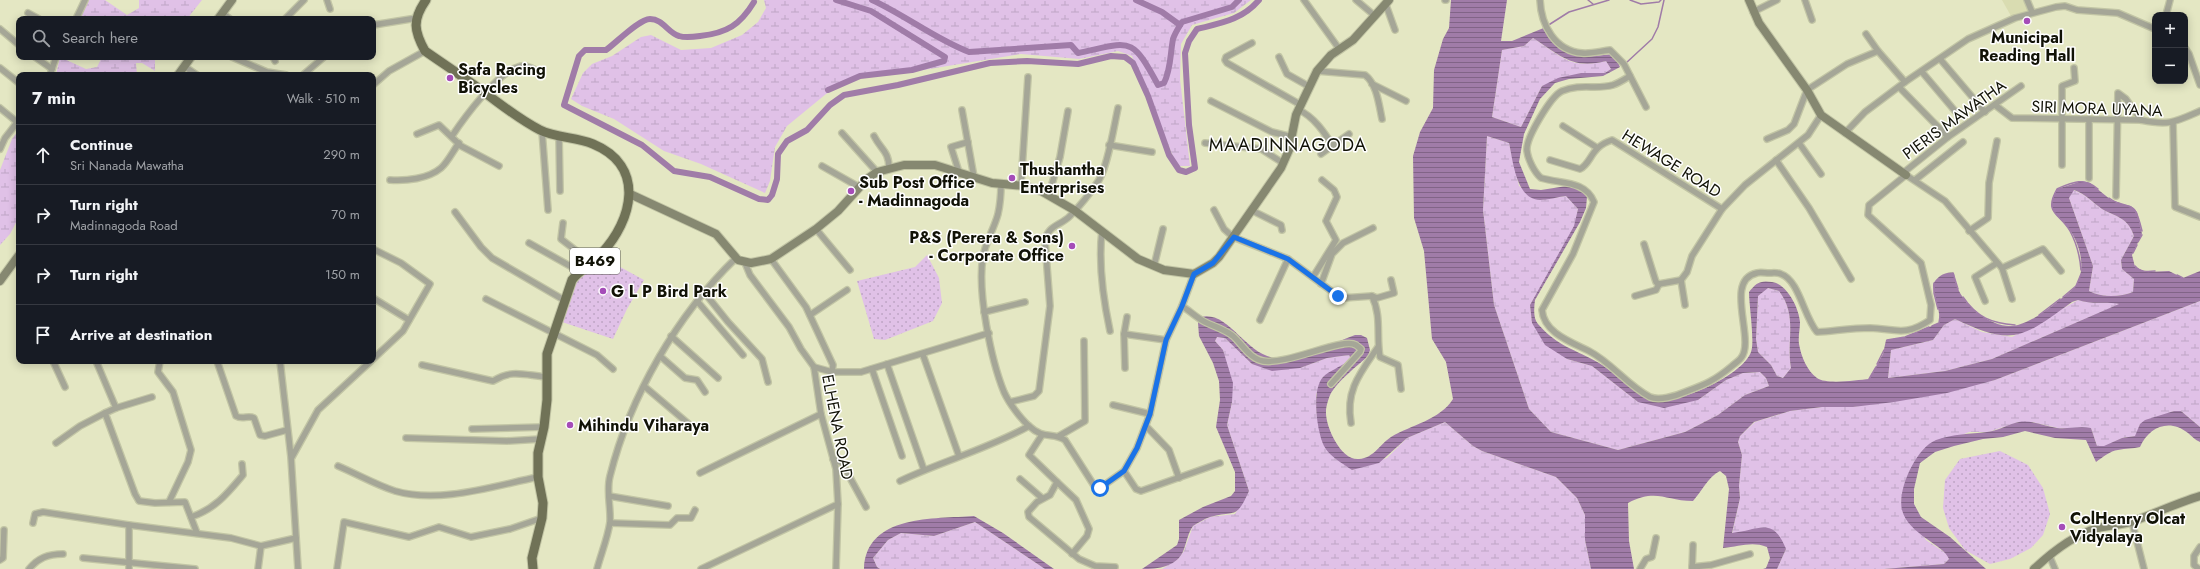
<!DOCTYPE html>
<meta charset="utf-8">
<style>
:root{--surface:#171b24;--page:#242831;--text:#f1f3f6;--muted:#9ea1a6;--line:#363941}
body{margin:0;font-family:Jost,sans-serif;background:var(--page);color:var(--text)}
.controls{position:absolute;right:12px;top:12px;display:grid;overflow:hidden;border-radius:8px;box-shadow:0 2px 10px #0003}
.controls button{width:36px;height:36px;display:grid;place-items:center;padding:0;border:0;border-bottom:1px solid var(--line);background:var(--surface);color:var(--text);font:20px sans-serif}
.stop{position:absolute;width:12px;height:12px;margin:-9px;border:3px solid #1a73e8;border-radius:50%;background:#fff}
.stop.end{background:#1a73e8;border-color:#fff;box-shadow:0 1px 4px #0008}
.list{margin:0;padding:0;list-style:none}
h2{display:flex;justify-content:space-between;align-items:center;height:52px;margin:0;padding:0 16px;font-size:17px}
h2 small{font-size:13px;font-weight:400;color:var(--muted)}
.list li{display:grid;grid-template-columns:26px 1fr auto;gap:12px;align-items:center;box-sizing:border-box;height:60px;padding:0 16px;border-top:1px solid var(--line)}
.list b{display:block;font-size:15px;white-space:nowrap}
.list p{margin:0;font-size:13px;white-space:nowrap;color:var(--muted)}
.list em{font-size:13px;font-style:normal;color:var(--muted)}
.icon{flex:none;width:22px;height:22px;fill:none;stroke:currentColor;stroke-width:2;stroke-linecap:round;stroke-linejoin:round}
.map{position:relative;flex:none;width:2200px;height:569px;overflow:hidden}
.search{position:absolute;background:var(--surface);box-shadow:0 2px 10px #0003;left:16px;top:16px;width:360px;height:44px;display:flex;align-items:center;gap:10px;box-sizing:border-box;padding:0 14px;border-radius:8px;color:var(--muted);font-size:15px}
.panel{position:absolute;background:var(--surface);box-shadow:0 2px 10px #0003;left:16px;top:72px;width:360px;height:292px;border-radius:8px}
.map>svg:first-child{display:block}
.built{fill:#d9dcb1}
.wetland{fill:url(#wetland-marsh)}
.park{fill:url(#park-dots)}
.water{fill:url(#water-rules);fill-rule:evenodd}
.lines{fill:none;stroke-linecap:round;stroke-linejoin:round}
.stream{stroke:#a07ca8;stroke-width:1.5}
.canal{stroke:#a07ca8;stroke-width:6}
.street-casing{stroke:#c2c5a5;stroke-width:8}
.secondary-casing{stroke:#c2c5a5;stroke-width:10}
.primary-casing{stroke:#c2c5a5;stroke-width:11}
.street{stroke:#a5a697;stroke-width:5.5}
.secondary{stroke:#868871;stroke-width:8}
.primary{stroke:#707257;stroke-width:9}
.route{stroke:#1a73e8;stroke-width:5}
.poi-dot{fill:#a54cb8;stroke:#fff;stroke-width:1.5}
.labels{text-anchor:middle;stroke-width:3;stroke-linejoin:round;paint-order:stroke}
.shield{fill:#fff;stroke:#585951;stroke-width:1}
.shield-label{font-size:15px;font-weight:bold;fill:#111206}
.poi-label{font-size:16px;font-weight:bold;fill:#111206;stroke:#fff;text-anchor:start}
.street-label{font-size:16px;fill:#111206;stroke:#fff}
.quarter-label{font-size:18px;letter-spacing:1px;fill:#111206;stroke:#fff}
</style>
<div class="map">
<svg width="2200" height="569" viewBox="0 0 2200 569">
<defs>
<pattern id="wetland-marsh" width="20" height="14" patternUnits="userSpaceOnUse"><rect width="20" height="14" fill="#e0c1e7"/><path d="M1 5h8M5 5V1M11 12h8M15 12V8" fill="none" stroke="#bfa5c5"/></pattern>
<pattern id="park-dots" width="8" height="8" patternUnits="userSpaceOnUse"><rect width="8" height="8" fill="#e0c1e7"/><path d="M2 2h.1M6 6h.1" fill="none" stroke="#bfa5c5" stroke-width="1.8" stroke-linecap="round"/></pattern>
<pattern id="water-rules" width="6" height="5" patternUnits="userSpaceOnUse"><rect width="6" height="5" fill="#a07ca8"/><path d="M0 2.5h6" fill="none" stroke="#816487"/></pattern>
</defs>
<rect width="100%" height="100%" fill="#e4e7c3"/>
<path class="built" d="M2002 0H2025L2029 11 2011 16Z"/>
<g class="wetland">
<path d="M89 0H105L127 15 139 8V0H202L187 19H82V10Z"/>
<path d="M764 0H1251L1234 13 1192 25 1181 44 1180 79 1190 166H1177L1132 56 1118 51 1079 59 1021 54 905 73 854 78 826 94 787 126 775 147 770 181 765 193 701 164 664 151 614 119 582 106 571 99 583 73 592 64 612 56 641 37 651 35 681 50 711 48 742 35 758 22 766 8Z"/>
<path d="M1533 38C1561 56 1570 70 1606 61L1611 69 1605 73H1581L1542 86 1521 127 1492 117 1502 50 1524 46Z"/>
<path d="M60 57 86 69 97 67 102 57H155V71L142 63H136L137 75H56Z"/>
<path d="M19 130 18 219 10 234 0 245V170L12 139Z"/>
<path d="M1487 136 1509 143 1519 186 1539 200 1566 196 1578 209 1575 226 1530 305 1532 323 1567 359 1592 366 1638 402 1698 400 1726 380 1743 373 1760 372 1766 378 1769 386 1745 395 1718 415 1685 432 1618 450 1551 432 1529 409 1494 305 1483 210Z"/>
<path d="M2073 190C2086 194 2092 202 2102 209 2116 217 2128 217 2134 236L2121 260 2122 269 2134 279 2133 292C2120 297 2102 298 2089 291L2093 266 2069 198Z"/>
<path d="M1767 288 1779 291C1798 316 1786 339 1791 368L1783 378 1777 376 1771 365 1758 352 1756 339 1758 296Z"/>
<path d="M2078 300C2093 305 2104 300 2120 304L1992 359 1945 371 1888 378 1891 350 1933 340 1944 325 1955 319 1982 332 2012 337Z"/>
<path d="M2200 301V427L2181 411H2174L2140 424 2136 436 2122 438 2104 447 2097 446 2091 428H2058L2032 422H2019L1988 432H1969L1921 453 1901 500 1926 540 1947 554 1949 559 1944 564 1884 569H1777L1786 549 1732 534 1740 498 1739 486 1742 455 1738 442 1740 436 1755 422 1790 411 1822 407H1853L1995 380Z"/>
<path d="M1217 337 1225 338 1252 364 1300 368 1327 358 1349 355 1351 359 1347 362 1323 377 1316 395 1317 418 1352 470 1387 458 1407 438 1445 422 1473 446 1482 451 1556 477 1577 498 1585 515V540L1591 569H1162L1178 559 1184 551 1193 526 1210 517 1235 514 1249 491 1227 425 1232 402 1223 350 1215 341Z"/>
<path d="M975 522 1045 569H880L877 567 873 558 888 540 901 533 934 536Z"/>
</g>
<g class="park">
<path d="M927 255 939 278 942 303 933 321 885 340 874 339 857 281 915 267Z"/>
<path d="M602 257 644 280 627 309 613 339 559 321 573 281Z"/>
<path d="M2000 451 2028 465 2043 488 2050 514 2043 535 2031 548 2010 559 1990 564 1965 550 1949 528 1943 508 1945 480 1960 459Z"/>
</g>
<g class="water">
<path d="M1451 0H1507L1501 41H1512L1546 27 1568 50 1584 57 1614 54 1620 67 1603 76 1569 79 1555 83 1540 99 1524 134 1519 162 1530 189 1541 190 1573 185 1583 191 1587 197 1586 208 1580 222 1535 300C1534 308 1533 318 1538 324 1558 347 1575 349 1599 363 1618 375 1632 394 1654 400 1678 405 1743 375 1751 352 1755 342 1749 305 1749 292 1756 283 1760 280 1772 282 1787 284 1799 308 1800 322 1800 329 1798 337 1799 344 1801 356 1807 371 1817 378 1827 385 1857 380 1869 379L1883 354 1886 340 1905 337 1939 323C1941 310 1934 298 1933 285 1936 277 1946 271 1954 273 1955 279 1956 286 1959 291 1968 309 1996 331 2018 325 2032 321 2046 311 2057 302 2063 297 2073 291 2077 284 2086 267 2080 244 2069 229 2057 213 2044 211 2057 189L2082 181 2090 183 2111 200 2131 206 2137 212 2142 234 2132 255 2135 267 2146 272 2169 271 2183 278 2200 271V301L1995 380 1947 393 1894 402 1853 407H1822L1790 411 1754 422 1740 436 1738 442 1742 455 1739 486 1740 498 1732 533C1759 530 1773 516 1786 549L1777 569H1763L1766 568 1770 558 1767 547C1751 541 1739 547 1723 548L1729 489 1726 476 1720 471C1708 477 1702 491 1693 501 1665 501 1657 488 1628 503L1629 541 1634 569H1591L1585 540V515L1577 498 1556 477 1482 451 1473 446 1445 422 1407 438 1379 463 1352 470C1342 463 1330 457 1324 446 1317 432 1311 390 1323 377 1329 371 1340 367 1347 362L1351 359 1349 355 1327 358 1300 368 1272 371 1252 364 1225 338 1217 337 1215 341 1223 350 1233 383 1232 402 1227 425 1249 491C1236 520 1236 510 1210 517 1204 519 1198 523 1193 526 1188 533 1187 541 1184 549 1178 567 1158 569 1142 569L1177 545 1179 539V520L1203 507 1231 496 1235 491V472L1216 427 1220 400 1219 381 1213 363 1199 336 1198 323 1201 317C1230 310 1247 359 1279 358 1305 357 1331 344 1355 335H1361L1367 338 1370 350 1368 356C1356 367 1340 379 1331 393 1329 397 1326 406 1326 411 1325 426 1341 461 1359 459 1374 458 1380 444 1391 437 1411 425 1440 420 1453 399L1446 362 1432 339 1424 251 1414 218 1413 156 1420 132 1433 108 1434 70 1443 39 1449 28ZM1533 38C1560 55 1572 70 1606 61L1611 69 1605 73H1581L1558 78 1542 86 1521 127 1492 117 1502 50 1524 46ZM1487 136 1509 143C1513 160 1516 200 1540 200 1548 200 1557 197 1566 196L1578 209 1574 226 1530 305 1532 323 1545 345 1567 359 1592 366 1638 402 1664 408 1698 400 1726 380 1743 373 1760 372 1766 378 1769 386 1745 395 1718 415 1685 432 1618 450 1551 432 1529 409 1494 305 1483 210ZM2074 190C2086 194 2092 202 2102 209 2116 217 2128 217 2134 236L2121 260 2122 269 2134 279 2133 292C2120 297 2102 298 2089 291L2093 266 2069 198ZM1768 288 1779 291C1798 316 1786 340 1791 368L1783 378 1777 376 1771 365 1758 352 1756 339 1758 296ZM2078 300C2092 305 2105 301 2119 304L1992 359 1945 371 1888 378 1891 350 1933 340 1944 325 1955 319C2014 347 2022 338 2072 302Z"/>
<path d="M2174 411H2181L2200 427V442C2195 440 2192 436 2188 433 2169 418 2149 427 2140 447 2133 449 2126 448 2118 450 2110 451 2103 457 2096 462L2086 440 2055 438 2025 431 2003 437 1983 439 1954 446 1935 452 1920 463 1914 489V504L1921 517 1950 537 1986 569H1884L1944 564 1949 559C1944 545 1908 534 1902 510 1897 490 1916 448 1936 440 1953 434 1970 434 1987 432 1998 431 2008 424 2019 422 2032 420 2045 426 2057 428 2069 429 2079 426 2091 428L2097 446H2104L2122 438 2135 436 2140 424 2145 420Z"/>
<path d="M974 516 1003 533 1054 569H1045L975 522 934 536 901 533 888 540 873 558 877 567 880 569H864C866 514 935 519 974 516Z"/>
</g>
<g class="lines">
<g class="stream">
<path d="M1588 0 1593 4"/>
<path d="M1630 0 1641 4 1659 2 1661 0"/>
<path d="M1547 26 1569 12 1609 0"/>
<path d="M1626 63 1652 39 1658 27 1664 0"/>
<path d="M2109 198C2131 214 2133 194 2142 231"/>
<path d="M2138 242 2142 235"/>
<path d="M2133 253 2137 245"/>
<path d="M2135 266C2140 272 2147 272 2155 271"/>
<path d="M2081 270C2080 256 2077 244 2070 231 2060 213 2043 214 2057 189 2073 182 2084 177 2098 189"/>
<path d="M1953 273 1958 289"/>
<path d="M2177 275 2183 278"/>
<path d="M1934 283V293L1938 309"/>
<path d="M1963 297C1977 318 1992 323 2015 325"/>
<path d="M2063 297 2076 286 2081 274"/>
<path d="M2039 315 2060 299"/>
<path d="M1932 326 1939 323 1940 316"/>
<path d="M1887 340 1905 337 1929 327"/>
<path d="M1877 364 1884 350"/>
<path d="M1869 379 1876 367"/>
</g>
<g class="canal">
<path d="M872 0C905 15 935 39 969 52L1071 45 1078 53C1131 42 1131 35 1158 85L1164 83C1171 69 1170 55 1173 39 1175 33 1179 27 1182 22L1232 7 1239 0"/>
<path d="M1136 0 1162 12 1180 25"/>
<path d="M754 2C740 25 727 33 700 36 693 37 685 38 679 36 668 33 663 19 650 19 639 19 616 43 606 50H585L579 56 564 105 642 145 674 171 710 177 759 199 768 200 772 195 777 179 778 154 787 141 807 130 830 105 844 95 898 85 990 63 1027 61 1078 64 1111 56 1125 57 1133 63 1148 96 1169 155 1179 170 1186 172 1195 168 1189 125 1185 53 1189 41 1197 29C1221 23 1242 20 1259 0"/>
<path d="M828 90 860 76 912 70 944 61 945 57 871 11 836 0"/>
</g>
<g class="street-casing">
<g id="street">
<path d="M327 0 330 9"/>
<path d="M1304 0 1340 50"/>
<path d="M1356 0 1375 16"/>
<path d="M1445 0H1446"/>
<path d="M1540 0C1541 25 1555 51 1582 53 1591 54 1601 51 1610 50L1624 64 1646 107"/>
<path d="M1805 0 1812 20"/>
<path d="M2027 0 2032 12"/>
<path d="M1386 5 1395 30"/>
<path d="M1753 12 1777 0"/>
<path d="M28 13 39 19"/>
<path d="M222 13 230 19"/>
<path d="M2166 15 2170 0"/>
<path d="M76 19 85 0"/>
<path d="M285 19 304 0"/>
<path d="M373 25 417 18"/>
<path d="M0 29 19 45"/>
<path d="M1866 34 1878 51"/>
<path d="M1252 43 1226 57 1225 60 1227 63 1301 105"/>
<path d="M2185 48 2189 54 2200 85"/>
<path d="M35 57 52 69"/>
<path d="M232 57 267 72 286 75"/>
<path d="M273 57 275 61"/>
<path d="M1279 57 1287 74 1310 87"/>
<path d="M1940 59 1985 112"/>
<path d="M184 66 197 75"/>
<path d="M0 68 19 83"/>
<path d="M1317 71 1365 75C1377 84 1379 105 1382 119"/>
<path d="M1922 72 1955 111"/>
<path d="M304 74 324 57"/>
<path d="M50 75 56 57"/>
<path d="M1630 76C1625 79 1619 83 1613 85 1596 90 1581 83 1562 91 1551 96 1525 139 1527 151 1528 159 1534 172 1541 178 1561 184 1585 180 1594 202L1573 254 1542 310C1544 333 1571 342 1589 351 1612 363 1627 385 1650 397 1659 401 1676 396 1685 392 1706 384 1714 381 1732 366 1734 364 1739 361 1741 358 1756 340 1723 280 1757 273 1760 272 1765 273 1769 273 1772 273 1777 272 1781 274 1799 280 1804 317 1817 332 1834 331 1852 328 1870 328 1896 329 1905 337 1930 320L1931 305 1921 263 1868 215 1869 205 1906 175 1945 201 2002 268 2012 299"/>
<path d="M1372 84 1406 101"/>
<path d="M373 85 389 71 425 51"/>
<path d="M1899 87 1948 137"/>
<path d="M1211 101 1272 132 1292 137"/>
<path d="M1995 105 2012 118 2141 120C2169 126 2175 122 2200 111"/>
<path d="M0 108 17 122"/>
<path d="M962 110 974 177"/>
<path d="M1299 110C1314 117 1324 132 1333 146"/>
<path d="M2173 123 2175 207 2200 217"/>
<path d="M1563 126 1596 147"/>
<path d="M542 131 548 210"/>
<path d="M842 133 877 172"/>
<path d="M1845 133 1865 112 1905 82 1968 39 2015 18 2056 7 2065 6 2077 10 2118 13 2155 29"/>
<path d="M417 134 439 125 461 146 499 166"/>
<path d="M452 136C464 118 497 73 518 67 526 64 534 69 541 73"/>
<path d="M559 136 560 191"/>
<path d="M874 136C881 150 889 151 889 168"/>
<path d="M1767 139 1788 130 1794 124 1807 90 1847 64 1878 51 1905 82"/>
<path d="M1205 143 1261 149 1283 163"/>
<path d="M1799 143 1821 174"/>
<path d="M1109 145 1152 152"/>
<path d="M0 149 5 138 19 120"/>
<path d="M1321 154 1349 134"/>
<path d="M1550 160 1580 169C1592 163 1590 147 1612 140L1722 209"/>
<path d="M1776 160 1809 208 1851 279"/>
<path d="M2062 165V86L2075 81 2074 68"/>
<path d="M822 166 859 187"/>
<path d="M959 172 951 147 968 142"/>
<path d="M1903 173 1948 137 2021 86"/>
<path d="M2089 178V119"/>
<path d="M390 180C406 181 428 179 441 168 448 162 453 151 459 143"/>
<path d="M1915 180 1963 142"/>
<path d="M1001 184C1001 194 1000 205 998 214 994 229 985 243 983 257 977 291 991 360 1004 392 1009 403 1020 418 1029 426 1044 440 1052 432 1065 440L1095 487 1100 488 1124 471 1137 448 1150 414 1166 340 1182 306 1194 274"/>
<path d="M1021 185 1028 77"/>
<path d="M1049 194 1060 157 1068 111"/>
<path d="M2116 196 2118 93 2126 99 2141 120"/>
<path d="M1214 210 1224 229 1233 237 1288 259 1338 296 1343 298 1372 296C1382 317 1376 336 1380 357L1398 365 1401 389"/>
<path d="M1251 210 1281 225 1282 230"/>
<path d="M455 212 481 247 492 258 564 300"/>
<path d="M563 223 561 239 592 263"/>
<path d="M816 229 850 270"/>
<path d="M1102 231C1098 264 1103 298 1110 331"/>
<path d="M1969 231 1988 218 1989 183 1997 141"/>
<path d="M529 243 579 271"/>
<path d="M1644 244 1656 282 1659 284"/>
<path d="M373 249 401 263 430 284 403 331 373 359"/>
<path d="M771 259 806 307 833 365 832 372"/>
<path d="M745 263 750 275 789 327 801 349 814 367 821 414 836 469 838 504 836 569"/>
<path d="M1154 266 1163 229"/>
<path d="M2002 268 2043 249 2061 271"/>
<path d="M1313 277 1336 240 1326 221 1337 197 1334 190 1322 180"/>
<path d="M1681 280 1685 305"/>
<path d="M1321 284 1332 254 1343 243 1373 228"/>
<path d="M1659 284 1681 280 1687 272 1692 256 1722 209 1745 185 1808 135 1821 115"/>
<path d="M704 292 728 322 762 359 768 382"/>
<path d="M1372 296 1377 298 1394 293 1391 280"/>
<path d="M1635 296 1656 290 1659 284"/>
<path d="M373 298 409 320"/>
<path d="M486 299 597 355 613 369"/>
<path d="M697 301 743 355"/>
<path d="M1985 301 1975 277 1997 263"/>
<path d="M1182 306C1190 311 1197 318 1205 322 1215 327 1224 329 1233 336 1242 344 1250 359 1263 361 1288 365 1342 337 1356 345L1361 349 1360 352 1331 384"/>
<path d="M984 312 1025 302"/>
<path d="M810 315 847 290"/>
<path d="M1260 320 1288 259"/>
<path d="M1124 334 1166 340"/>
<path d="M671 336 718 378"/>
<path d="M923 355 959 456"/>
<path d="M660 356 685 378 697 380 705 392"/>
<path d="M53 361 65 387"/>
<path d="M96 361 116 408 105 413 135 494 139 501 155 503 185 502 197 533"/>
<path d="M160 361 158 372 173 392 191 450 188 462 169 502"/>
<path d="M217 361 236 416C242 420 248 415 254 418L260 435 265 436 287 430"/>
<path d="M280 361 291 457 298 569"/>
<path d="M887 364 924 470"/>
<path d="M422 365 493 381C512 369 524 375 546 377"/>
<path d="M814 367 832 372H861L989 333"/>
<path d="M1125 368 1124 334 1127 317"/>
<path d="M872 369 902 456"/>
<path d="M644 386 690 425"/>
<path d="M1010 402 1034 396 1039 391 1050 306 1045 241C1048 225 1060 226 1070 216 1080 206 1091 192 1099 180 1108 165 1114 126 1118 108"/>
<path d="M1113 405 1150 414"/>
<path d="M116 408 152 397"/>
<path d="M1351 423C1345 390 1361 372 1378 347"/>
<path d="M1146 426 1169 450 1179 478"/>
<path d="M472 429 544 427"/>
<path d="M1042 435 1029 455 1057 482 1050 495 1037 502 1028 512 1029 517 1079 559 1095 566 1115 567"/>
<path d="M1059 436 1085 421 1084 341"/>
<path d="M406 438 507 441 541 439"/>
<path d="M56 443 80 426 105 413"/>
<path d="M292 457 318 410 371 361"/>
<path d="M833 459 842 463 866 507"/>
<path d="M338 466C357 474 376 485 395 491 440 504 493 486 538 477"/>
<path d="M1124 471 1136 489 1141 491 1220 463"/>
<path d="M700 473 821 414"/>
<path d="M1020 479 1042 498"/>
<path d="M900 481C942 461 988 449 1029 426"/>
<path d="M1057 482 1076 500 1089 529 1087 536 1072 554"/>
<path d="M609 496 668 506"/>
<path d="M191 517C215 509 227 494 243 475L242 464"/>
<path d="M2132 522 2144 569"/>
<path d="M33 523 35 514 43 512 129 525 231 538 261 546 296 538"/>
<path d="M610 523 670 525 677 518H691L695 510"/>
<path d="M129 525V569"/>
<path d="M2049 555 2055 569"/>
<path d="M83 558 195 569"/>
<path d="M0 560 3 558 4 530"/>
<path d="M1692 567 1711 565 1750 554"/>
<path d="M29 569C38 558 48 554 63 554"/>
<path d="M258 569 261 546"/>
<path d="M337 569 344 522 409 537 439 527 471 537 510 529 542 518"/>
<path d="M597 569C601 554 608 537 610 522 611 507 606 491 610 476 630 396 677 315 736 258"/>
<path d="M701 569 838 504"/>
<path d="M1640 569 1646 559 1652 557 1656 538"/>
<path d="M1692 569 1693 545"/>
<path d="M2199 569 2194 565V556L2200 547"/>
</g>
</g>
<g class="secondary-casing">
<g id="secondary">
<path d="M1749 0 1759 23 1807 90 1821 115 1906 175"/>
<path d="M218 19 232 0"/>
<path d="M178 75 191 57"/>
<path d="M630 194 716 234 738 260 751 263 771 259 816 229 838 211 867 179 877 172 904 165H935L992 183 1025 186 1041 191 1074 210 1138 259 1164 270 1194 274 1213 263 1219 257 1281 168 1289 150 1296 115 1317 71 1331 55 1353 40 1389 0"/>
<path d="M0 281 19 255"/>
<path d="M2034 569C2052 552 2073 535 2098 528 2110 525 2123 525 2134 521 2156 513 2177 503 2200 496"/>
</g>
</g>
<g class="primary-casing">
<path id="primary" d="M426 0C412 20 414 31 425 51 445 65 465 78 485 93 503 106 520 120 540 130 556 138 576 137 593 144 646 166 633 220 601 254 592 265 580 269 572 280L547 354V400L544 427 538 453V477L543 503 542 518 532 558 533 569"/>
</g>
<use href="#street" class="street"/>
<use href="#secondary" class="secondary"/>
<use href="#primary" class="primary"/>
</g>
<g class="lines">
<path class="route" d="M1100 488 1124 471 1137 448 1150 414 1166 340 1182 306 1194 274 1213 263 1234 237 1288 259 1338 296"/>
</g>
<g class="poi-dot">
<circle cx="2027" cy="21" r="4"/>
<circle cx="450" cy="78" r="4"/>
<circle cx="1012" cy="178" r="4"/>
<circle cx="851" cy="191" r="4"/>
<circle cx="1072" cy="246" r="4"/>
<circle cx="603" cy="291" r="4"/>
<circle cx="570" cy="425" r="4"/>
<circle cx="2062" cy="527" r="4"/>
</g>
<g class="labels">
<rect class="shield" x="570" y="248" width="50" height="26" rx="3"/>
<g class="shield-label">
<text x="595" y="266">B469</text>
</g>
<g class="poi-label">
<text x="2027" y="43" text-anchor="middle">Municipal<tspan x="2027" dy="18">Reading Hall</tspan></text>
<text x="458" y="75">Safa Racing<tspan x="458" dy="18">Bicycles</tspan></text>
<text x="1020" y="175">Thushantha<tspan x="1020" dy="18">Enterprises</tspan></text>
<text x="859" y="188">Sub Post Office<tspan x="859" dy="18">- Madinnagoda</tspan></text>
<text x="1064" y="243" text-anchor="end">P&amp;S (Perera &amp; Sons)<tspan x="1064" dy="18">- Corporate Office</tspan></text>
<text x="611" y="297">G L P Bird Park</text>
<text x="578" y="431">Mihindu Viharaya</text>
<text x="2070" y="524">ColHenry Olcat<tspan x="2070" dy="18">Vidyalaya</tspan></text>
</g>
<g class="street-label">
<text transform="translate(2097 108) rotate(2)" y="6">SIRI MORA UYANA</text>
<text transform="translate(1954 119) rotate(-36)" y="6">PIERIS MAWATHA</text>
<text transform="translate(1672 163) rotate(32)" y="6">HEWAGE ROAD</text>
<text transform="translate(838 427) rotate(79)" y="6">ELHENA ROAD</text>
</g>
<g class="quarter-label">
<text x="1288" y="151">MAADINNAGODA</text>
</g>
</g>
</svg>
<div class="controls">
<button>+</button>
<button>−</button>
</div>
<div class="stop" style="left:1100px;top:488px"></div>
<div class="stop end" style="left:1338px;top:296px"></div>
<div class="search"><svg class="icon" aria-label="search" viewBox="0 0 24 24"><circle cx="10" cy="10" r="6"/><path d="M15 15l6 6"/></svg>Search here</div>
<section class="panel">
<h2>7 min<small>Walk · 510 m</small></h2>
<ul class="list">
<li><svg class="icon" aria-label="ahead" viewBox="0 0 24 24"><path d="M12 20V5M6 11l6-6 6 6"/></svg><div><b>Continue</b><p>Sri Nanada Mawatha</p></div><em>290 m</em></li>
<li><svg class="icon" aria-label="right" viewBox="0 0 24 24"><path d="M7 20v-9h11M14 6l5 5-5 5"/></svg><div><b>Turn right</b><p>Madinnagoda Road</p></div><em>70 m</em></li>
<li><svg class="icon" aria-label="right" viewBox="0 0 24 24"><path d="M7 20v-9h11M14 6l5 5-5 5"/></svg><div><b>Turn right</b></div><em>150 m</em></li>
<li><svg class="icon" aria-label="arrive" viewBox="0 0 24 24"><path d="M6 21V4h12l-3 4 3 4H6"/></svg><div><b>Arrive at destination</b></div></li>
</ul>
</section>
</div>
